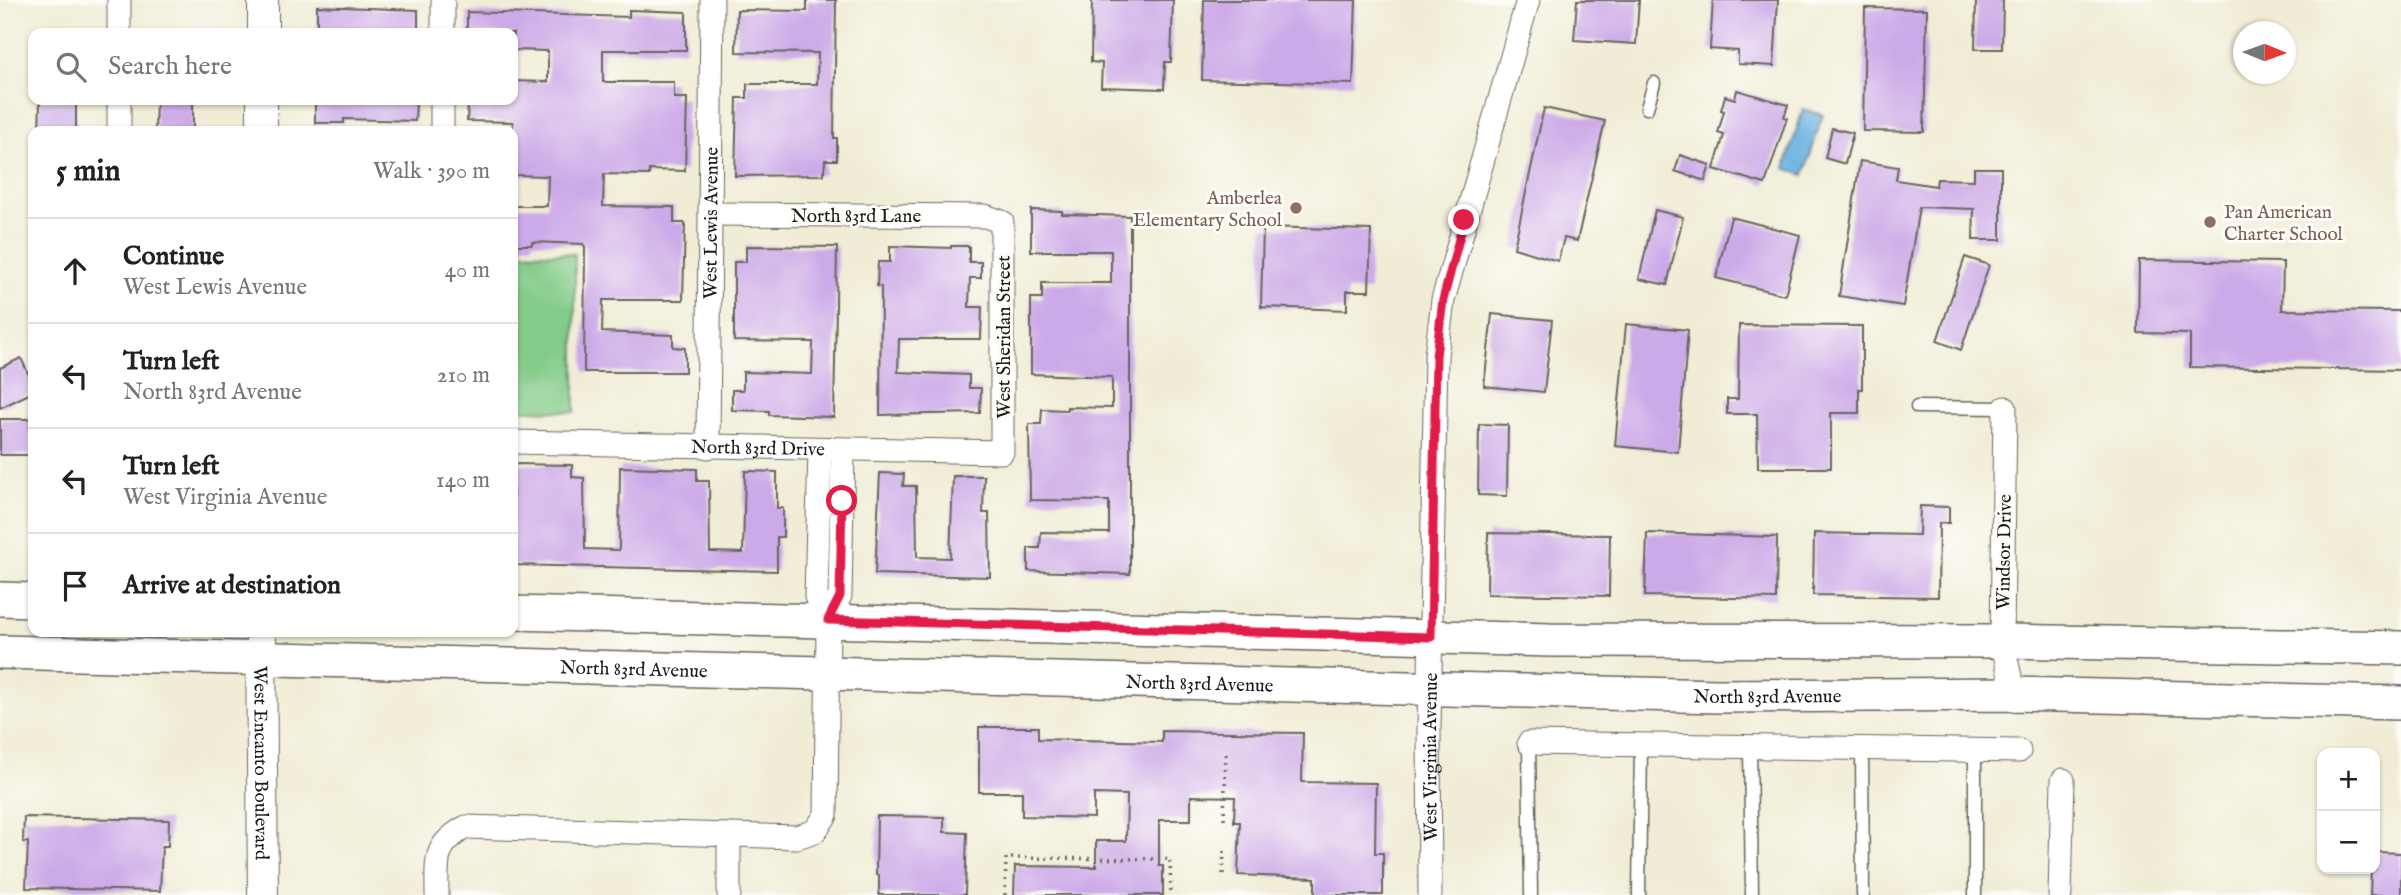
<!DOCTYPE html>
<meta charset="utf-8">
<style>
:root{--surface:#fff;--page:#f2f2f2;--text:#222;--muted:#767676;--line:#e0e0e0}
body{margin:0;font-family:"IM FELL English",serif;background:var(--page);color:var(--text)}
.controls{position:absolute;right:21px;bottom:21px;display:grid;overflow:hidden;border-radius:14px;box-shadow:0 2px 5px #0004}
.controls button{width:63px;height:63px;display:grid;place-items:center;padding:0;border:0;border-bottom:2px solid var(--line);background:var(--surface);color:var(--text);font:35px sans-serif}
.compass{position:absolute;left:2233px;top:21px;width:63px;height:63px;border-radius:50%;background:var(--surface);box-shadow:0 2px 5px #0004;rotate:91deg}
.stop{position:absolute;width:21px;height:21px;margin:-16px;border:5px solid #e11d48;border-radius:50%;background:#fff}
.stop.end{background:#e11d48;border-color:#fff;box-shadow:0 2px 7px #0008}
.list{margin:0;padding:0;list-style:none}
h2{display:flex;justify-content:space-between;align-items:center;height:91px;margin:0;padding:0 28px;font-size:30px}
h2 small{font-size:23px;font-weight:400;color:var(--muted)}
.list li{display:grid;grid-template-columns:46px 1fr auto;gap:21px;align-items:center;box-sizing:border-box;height:105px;padding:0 28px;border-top:2px solid var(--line)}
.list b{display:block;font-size:26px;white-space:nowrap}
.list p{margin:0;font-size:23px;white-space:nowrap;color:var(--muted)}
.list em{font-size:23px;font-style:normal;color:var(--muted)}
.icon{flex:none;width:38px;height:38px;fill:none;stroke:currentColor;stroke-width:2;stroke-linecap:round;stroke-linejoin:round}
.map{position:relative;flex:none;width:2401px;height:895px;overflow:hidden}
.search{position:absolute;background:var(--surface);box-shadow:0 2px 5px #0004;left:28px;top:28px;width:490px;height:77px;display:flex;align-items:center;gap:18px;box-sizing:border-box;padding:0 24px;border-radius:14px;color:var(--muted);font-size:26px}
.panel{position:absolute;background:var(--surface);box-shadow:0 2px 5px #0004;left:28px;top:126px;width:490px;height:511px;border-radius:14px}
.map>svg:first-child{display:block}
.green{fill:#82cb88;stroke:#4f7452;stroke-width:2}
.water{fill:#6bb0e1;stroke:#44667e;stroke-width:2}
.building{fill:#cca9e8}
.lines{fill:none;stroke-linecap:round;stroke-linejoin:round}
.service-casing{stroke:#66655d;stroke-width:15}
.minor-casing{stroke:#66655d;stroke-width:25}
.tertiary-casing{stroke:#66655d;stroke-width:32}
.secondary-casing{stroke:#66655d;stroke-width:36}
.path{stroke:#66655d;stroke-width:3.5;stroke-dasharray:2 5;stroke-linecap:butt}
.service{stroke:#fff;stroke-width:12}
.minor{stroke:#fff;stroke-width:23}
.tertiary{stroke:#fff;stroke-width:30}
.secondary{stroke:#fff;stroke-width:33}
.route{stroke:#e11d48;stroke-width:9}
.education-dot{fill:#8d6e63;stroke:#fdfcf7;stroke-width:2.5}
.labels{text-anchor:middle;stroke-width:6;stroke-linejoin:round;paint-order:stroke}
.education-label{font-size:19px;fill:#785e54;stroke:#fdfcf7;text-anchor:end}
.street-label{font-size:19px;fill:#1c1c1c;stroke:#fdfcf7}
</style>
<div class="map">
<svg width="2401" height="895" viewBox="0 0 2401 895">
<rect width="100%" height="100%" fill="#fdfcf7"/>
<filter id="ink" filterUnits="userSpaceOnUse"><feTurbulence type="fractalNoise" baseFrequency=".0143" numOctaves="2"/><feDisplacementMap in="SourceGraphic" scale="14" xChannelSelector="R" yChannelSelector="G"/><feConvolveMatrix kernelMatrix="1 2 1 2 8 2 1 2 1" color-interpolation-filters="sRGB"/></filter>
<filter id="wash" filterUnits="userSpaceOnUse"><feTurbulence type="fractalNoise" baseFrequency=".00686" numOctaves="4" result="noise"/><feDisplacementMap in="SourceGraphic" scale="28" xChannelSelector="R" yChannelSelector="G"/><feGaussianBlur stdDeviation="1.57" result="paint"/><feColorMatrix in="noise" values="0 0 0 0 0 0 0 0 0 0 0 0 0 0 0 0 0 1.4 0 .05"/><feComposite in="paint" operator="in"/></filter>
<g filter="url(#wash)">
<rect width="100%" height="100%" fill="#f0ecd5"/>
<path class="green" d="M513 252 575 254V412L513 409Z"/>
<path class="water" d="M1803 109 1823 115 1804 175 1785 168Z"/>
<g id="blocks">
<g class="building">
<path d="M807 0H836L834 138H837V160H825L824 175 735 176 737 98H747V84H817L818 53 736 52 737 10 807 11Z"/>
<path d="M1092 0H1173L1171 62H1165L1164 89 1101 87 1102 63 1091 62Z"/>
<path d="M1204 0H1356L1353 84 1202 80Z"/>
<path d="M1577 0H1639L1636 44 1574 40Z"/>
<path d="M1713 0H1778L1774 66 1738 64V51L1710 49Z"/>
<path d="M1976 0H2003L2002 49H1975Z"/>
<path d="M317 6 418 10V33H317Z"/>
<path d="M1865 8 1927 9 1924 132 1863 131Z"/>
<path d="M629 10 686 12V50H603V82H674V98H687L685 171 649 170V175L604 174 603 206 674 207V223H685L683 300H603L602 332 673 335V347L685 348V372H584L585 247 583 244 532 242V245H513V206H547L548 176 513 175V122L467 121 468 100H513V81L548 82V51L513 50V33H467V12L629 17Z"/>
<path d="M1737 90 1788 105 1784 117 1787 118 1765 184 1714 169 1724 135 1718 133 1724 111 1721 110 1725 96 1735 99Z"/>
<path d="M40 100H76V131H39Z"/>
<path d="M156 100H193V131H155Z"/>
<path d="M315 100H416L415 121 344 119V123H315Z"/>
<path d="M1544 108 1605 121 1577 241 1564 238 1558 261 1514 248Z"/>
<path d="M1832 128 1853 133 1845 164 1825 158Z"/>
<path d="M1680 155 1710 165 1705 181 1675 171Z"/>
<path d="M1860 161 1898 167 1896 180 1936 186 1937 179 1974 180V168H2001V240H1973L1974 209 1919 207 1903 306 1839 296Z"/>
<path d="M1031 210 1062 211V214L1130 216V574L1028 571V548H1040L1041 532 1109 533V501L1030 500 1029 424H1041L1042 409 1067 410V407L1112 408V377L1031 374V298H1042V283H1111V251H1031Z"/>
<path d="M1655 210 1683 217 1667 285 1639 279Z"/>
<path d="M1731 217 1800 235 1785 295 1716 278Z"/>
<path d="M1263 227 1371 230 1369 291H1347V310L1261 307Z"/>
<path d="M746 246 837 247 834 417 769 415V411L732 410V390H743V372L812 374 813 342 734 341V262H746Z"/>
<path d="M890 246 951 248V246H969V262H981V278H970L969 307H982L981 339H899L898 372 969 375V388H981L980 413 880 415 881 287 877 286 878 262H890Z"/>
<path d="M1965 257 1989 265 1961 350 1937 341Z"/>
<path d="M2139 260 2283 262 2282 310 2401 311V370L2190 367V334L2138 333Z"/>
<path d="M1492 314 1552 320 1544 392 1484 386Z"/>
<path d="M1626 324 1688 330 1678 452 1615 446Z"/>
<path d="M1739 325 1862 326V389H1859V413H1831V468H1758L1757 414H1727V399H1738Z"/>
<path d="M21 358 33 384V392L0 408V368Z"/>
<rect x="0" y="419" width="30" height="36"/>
<path d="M1479 424 1508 425 1507 496 1478 495Z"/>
<path d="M513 464 572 465V477L584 478 585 549 619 550 620 467 697 469V481H709L710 552 743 553 745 471 777 472V508H783V537H777V571L513 565Z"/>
<path d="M880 473 904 474 903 486H916L917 557 950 558 953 476H984L983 513H989L990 577 875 574Z"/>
<path d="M1920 506 1949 507V523H1939L1938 597 1813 595 1814 533 1919 535Z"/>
<path d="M1488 533 1610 535 1609 596 1487 594Z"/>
<path d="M1647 533 1777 537 1776 599 1645 596Z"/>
<path d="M979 727H1038V739L1162 742V731L1303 733 1302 782 1376 783 1375 853H1383V895H1315V878L1238 875 1240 822H1234L1235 797 1191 796V820H1159V866H1163V895H1014L1015 866 1096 867V841H1126L1127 795 1094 794V818L1022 816V792H979Z"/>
<path d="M877 816 944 817V832L967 833 965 895H879V875H876Z"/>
<path d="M24 817 169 820 168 846H162L160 891 26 888 28 842H23Z"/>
<path d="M2375 852 2401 853V895H2370L2371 869H2375Z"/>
</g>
</g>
</g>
<g filter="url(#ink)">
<use href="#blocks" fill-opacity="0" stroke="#66655d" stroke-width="2"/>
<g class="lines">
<g class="service-casing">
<g id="service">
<path d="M1647 108 1654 83"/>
<path d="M1917 407 2005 408"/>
<path d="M1529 743 1531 895"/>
<path d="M1750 747 1752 895"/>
<path d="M1862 748 1863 895"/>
<path d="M1975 750V895"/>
<path d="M1639 895 1641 745"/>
</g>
</g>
<g class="minor-casing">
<g id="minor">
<path d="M119 0V33"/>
<path d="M443 33V0"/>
<path d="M119 100V131"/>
<path d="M442 131V100"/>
<path d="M2005 408 2002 641 2014 694"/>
<path id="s1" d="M513 442 1002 452V222L985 216 710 214"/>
<path id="s2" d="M708 447 712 0"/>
<path d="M820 450 816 597 828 620"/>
<path d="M1529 743 2019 751"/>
<path d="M437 895C437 860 433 845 466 827L797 837 815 831 826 815 828 620 840 596 843 450"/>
<path d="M729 895V835"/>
<path id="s3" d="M1430 895 1429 729 1436 356 1443 300 1528 0"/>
<path d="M2060 895 2063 780"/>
</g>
</g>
<g class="tertiary-casing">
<g id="tertiary">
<path d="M263 33V0"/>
<path d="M262 131V100"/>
<path id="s4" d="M261 632 263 895"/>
</g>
</g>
<g class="secondary-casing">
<g id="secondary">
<path d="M0 599 33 600"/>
<path d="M513 613 1550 640 2002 641 2401 648"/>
<path id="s5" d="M0 652 1718 696 2014 694 2401 703"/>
</g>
</g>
<g class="path">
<path d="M1224 819 1226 754"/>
<path d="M1223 874 1224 849"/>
<path d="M1005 895 1006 858 1170 859 1171 895"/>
</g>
<use href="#service" class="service"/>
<use href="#minor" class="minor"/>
<use href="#tertiary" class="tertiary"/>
<use href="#secondary" class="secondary"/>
</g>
</g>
<g class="lines" filter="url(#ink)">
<path class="route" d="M842 501 840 596 828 620 1431 637 1436 356 1443 300 1464 220"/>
</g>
<g class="education-dot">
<circle cx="1296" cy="208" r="7"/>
<circle cx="2210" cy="222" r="7"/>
</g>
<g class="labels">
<g class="education-label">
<text x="1282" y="204">Amberlea<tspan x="1282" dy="22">Elementary School</tspan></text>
<text x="2224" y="218" text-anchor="start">Pan American<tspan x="2224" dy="22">Charter School</tspan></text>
</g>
<g class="street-label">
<text x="856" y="222">North 83rd Lane</text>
<text dy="7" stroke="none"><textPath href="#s2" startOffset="224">West Lewis Avenue</textPath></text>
<text transform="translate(1003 337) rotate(-90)" y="7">West Sheridan Street</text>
<text dy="7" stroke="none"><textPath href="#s1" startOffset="245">North 83rd Drive</textPath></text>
<text transform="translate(2003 552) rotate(-89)" y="7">Windsor Drive</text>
<text dy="7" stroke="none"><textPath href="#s5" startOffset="634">North 83rd Avenue</textPath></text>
<text dy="7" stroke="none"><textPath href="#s5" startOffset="1200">North 83rd Avenue</textPath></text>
<text dy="7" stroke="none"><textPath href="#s5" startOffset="1768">North 83rd Avenue</textPath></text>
<text dy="7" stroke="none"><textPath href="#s3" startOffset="138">West Virginia Avenue</textPath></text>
<text dy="7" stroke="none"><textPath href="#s4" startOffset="131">West Encanto Boulevard</textPath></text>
</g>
</g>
</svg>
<div class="controls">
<button>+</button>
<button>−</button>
</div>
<svg class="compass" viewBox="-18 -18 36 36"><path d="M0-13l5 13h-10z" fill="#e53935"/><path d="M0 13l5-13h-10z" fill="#767676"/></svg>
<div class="stop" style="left:842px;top:501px"></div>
<div class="stop end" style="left:1464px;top:220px"></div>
<div class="search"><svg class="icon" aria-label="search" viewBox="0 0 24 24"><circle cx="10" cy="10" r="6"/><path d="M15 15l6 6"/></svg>Search here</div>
<section class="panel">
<h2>5 min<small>Walk · 390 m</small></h2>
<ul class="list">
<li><svg class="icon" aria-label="ahead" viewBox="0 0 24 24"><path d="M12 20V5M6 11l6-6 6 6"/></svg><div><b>Continue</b><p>West Lewis Avenue</p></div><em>40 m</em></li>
<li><svg class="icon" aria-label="left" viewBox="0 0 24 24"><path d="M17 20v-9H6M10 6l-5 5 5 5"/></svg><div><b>Turn left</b><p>North 83rd Avenue</p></div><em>210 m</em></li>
<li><svg class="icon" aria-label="left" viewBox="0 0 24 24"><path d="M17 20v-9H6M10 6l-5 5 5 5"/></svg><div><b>Turn left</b><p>West Virginia Avenue</p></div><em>140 m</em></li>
<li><svg class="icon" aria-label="arrive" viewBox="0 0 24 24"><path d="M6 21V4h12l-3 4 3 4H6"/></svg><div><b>Arrive at destination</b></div></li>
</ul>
</section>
</div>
